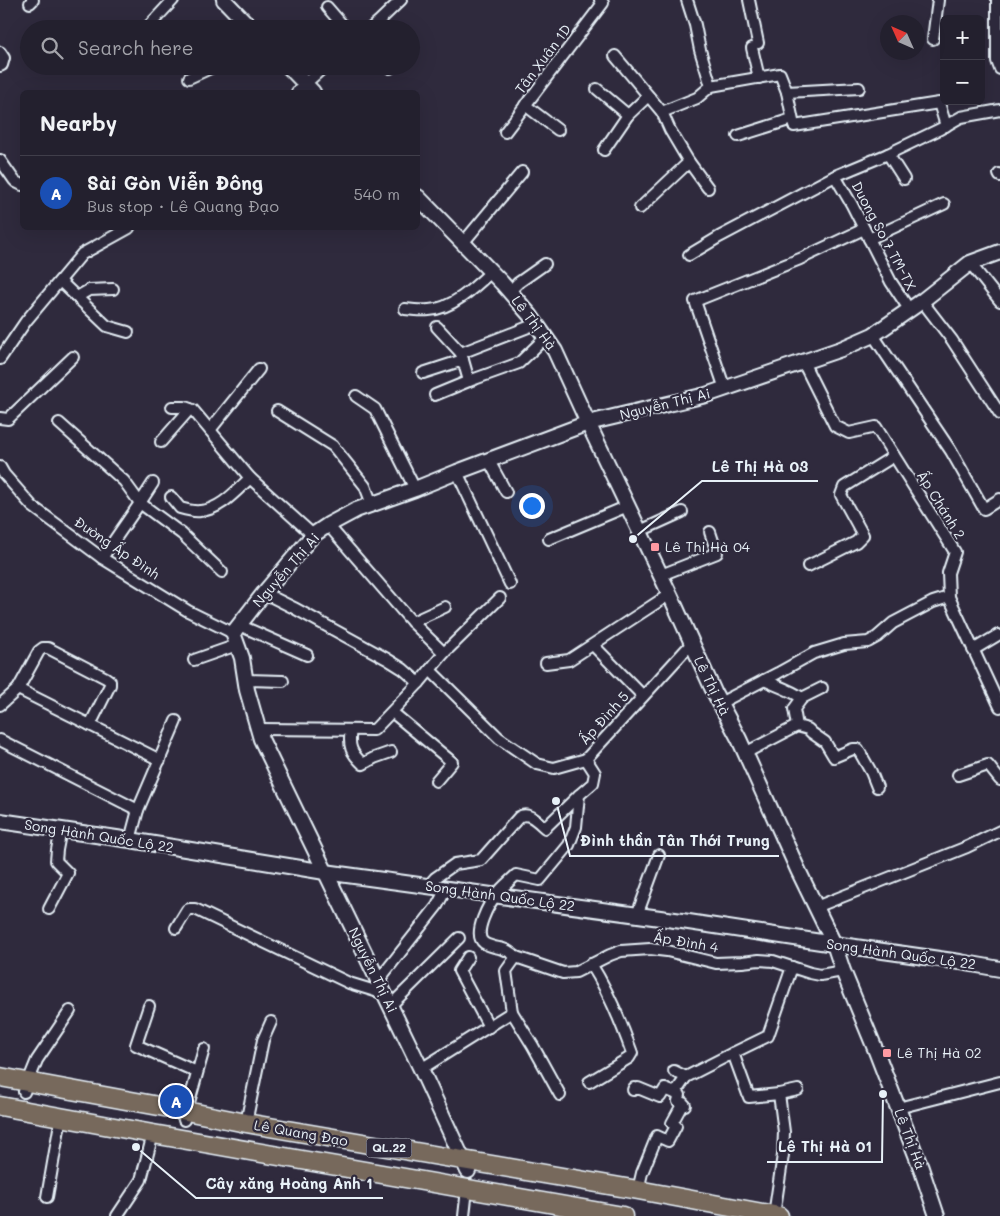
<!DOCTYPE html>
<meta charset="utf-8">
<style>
:root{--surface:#23202e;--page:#2f2d3a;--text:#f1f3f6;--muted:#a3a3aa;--line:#403e4a;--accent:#ff9aa2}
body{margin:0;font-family:Mali,sans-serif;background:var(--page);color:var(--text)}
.controls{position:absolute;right:15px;top:15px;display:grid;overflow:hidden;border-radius:8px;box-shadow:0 5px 20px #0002}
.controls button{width:45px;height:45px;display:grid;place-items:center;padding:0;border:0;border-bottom:1px solid var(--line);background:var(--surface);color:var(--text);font:25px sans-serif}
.compass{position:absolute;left:880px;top:15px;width:45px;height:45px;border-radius:50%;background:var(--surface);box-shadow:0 5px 20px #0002;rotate:315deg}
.you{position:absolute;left:531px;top:505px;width:18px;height:18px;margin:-12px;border:4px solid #fff;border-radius:50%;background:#1a73e8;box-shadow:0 0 0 8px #1a73e833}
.badge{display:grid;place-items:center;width:32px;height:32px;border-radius:50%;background:var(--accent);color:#fff;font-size:16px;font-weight:700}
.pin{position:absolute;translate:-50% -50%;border:2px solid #fff;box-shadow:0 1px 5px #0006}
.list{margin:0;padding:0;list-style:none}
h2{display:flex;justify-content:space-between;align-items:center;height:65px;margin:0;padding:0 20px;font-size:21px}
h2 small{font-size:16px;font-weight:400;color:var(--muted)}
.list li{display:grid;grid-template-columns:32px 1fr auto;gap:15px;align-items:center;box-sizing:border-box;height:75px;padding:0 20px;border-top:1px solid var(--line)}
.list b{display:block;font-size:19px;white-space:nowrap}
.list p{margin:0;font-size:16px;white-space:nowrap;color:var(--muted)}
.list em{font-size:16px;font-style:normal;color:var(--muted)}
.icon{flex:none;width:28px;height:28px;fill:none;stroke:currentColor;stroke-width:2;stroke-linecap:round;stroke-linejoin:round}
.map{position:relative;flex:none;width:1000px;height:1216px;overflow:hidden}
.search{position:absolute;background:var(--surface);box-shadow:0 5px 20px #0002;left:20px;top:20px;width:400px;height:55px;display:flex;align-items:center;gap:12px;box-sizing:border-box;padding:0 18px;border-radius:28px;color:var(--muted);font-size:19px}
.panel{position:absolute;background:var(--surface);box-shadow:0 5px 20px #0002;left:20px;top:90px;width:400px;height:140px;border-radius:8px}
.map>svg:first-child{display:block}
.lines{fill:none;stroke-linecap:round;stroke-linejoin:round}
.street-casing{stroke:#e8f1f8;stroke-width:14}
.secondary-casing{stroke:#e8f1f8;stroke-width:18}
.highway-casing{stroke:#e8f1f8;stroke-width:21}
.street{stroke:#2f2a3d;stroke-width:10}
.secondary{stroke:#2f2a3d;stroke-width:14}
.highway{stroke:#77695c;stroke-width:18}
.poi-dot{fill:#ff9aa2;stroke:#2f2a3d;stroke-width:2}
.labels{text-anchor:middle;stroke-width:4.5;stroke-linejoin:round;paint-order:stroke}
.shield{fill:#2f2a3d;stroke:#b0b5c0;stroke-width:1}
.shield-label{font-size:12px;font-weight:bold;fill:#e8f1f8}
.street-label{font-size:14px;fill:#e8f1f8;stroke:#2f2a3d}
.poi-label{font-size:14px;fill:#e8f1f8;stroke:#2f2a3d;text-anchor:start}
.leader{fill:none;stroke:#e8f1f8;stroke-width:2}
.callout-dot{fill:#e8f1f8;stroke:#2f2a3d;stroke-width:2}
.callout-label{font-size:15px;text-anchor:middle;font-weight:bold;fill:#e8f1f8;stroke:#2f2a3d;stroke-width:4.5;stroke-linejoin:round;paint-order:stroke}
</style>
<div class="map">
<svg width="1000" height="1216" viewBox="0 0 1000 1216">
<rect width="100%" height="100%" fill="#2f2a3d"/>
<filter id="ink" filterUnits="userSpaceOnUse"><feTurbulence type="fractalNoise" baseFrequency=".02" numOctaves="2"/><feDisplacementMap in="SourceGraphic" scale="10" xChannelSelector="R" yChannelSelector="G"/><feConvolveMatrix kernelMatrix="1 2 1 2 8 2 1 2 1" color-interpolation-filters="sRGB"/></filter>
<g filter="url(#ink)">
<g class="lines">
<g class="street-casing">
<g id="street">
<path d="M749 0 758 43"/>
<path d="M997 0V61L1000 69"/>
<path d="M30 3 33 0"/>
<path d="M327 7 346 29"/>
<path d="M146 29 173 0"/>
<path d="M370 29 378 22 401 0"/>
<path d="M933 39 938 0"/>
<path d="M752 48 759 78"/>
<path d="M0 52 4 58 2 65 0 66"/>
<path d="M615 56 662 112"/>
<path d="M388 66 390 68"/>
<path d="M189 78 215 66"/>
<path d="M711 86 780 74 787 92 794 126 939 103 946 126"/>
<path d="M597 89 628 115"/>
<path d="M297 92 305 84 325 66"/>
<path d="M787 92 859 88"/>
<path d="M525 105 558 130"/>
<path d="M505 132 603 3 600 0"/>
<path d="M738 136 792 119"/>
<path d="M604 150 628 115 648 96"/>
<path d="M888 154 904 179"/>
<path d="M0 160 14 180 16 182 22 185"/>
<path d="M689 162 708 188"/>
<path d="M999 174 1000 176"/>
<path d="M640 208 689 162 670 130 662 112 697 98 711 86 700 50 695 25 687 0"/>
<path d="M869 239 944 204"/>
<path d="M463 243 522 172"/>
<path d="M689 255 719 237 835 176"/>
<path d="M970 263 1000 301"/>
<path d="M60 281 107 326 128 332"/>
<path d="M509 292 518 283 545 264"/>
<path d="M77 297 89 290 113 289"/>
<path d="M922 301 952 340 1000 414"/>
<path d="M405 309C413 310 421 311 429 310 452 309 475 287 491 272"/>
<path d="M909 309 891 282 852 205 835 176 888 154 940 129 961 117 1000 110"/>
<path d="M437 327 461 353 536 324"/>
<path d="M873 335 951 451 984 509 1000 499"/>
<path d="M461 353 469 381 519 363 546 337"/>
<path d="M0 359 26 321 82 254 129 228"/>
<path d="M803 362 835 426 849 433 876 427 955 552 948 573 949 597 1000 707"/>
<path d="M423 373 463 360"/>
<path d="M725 389 695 301 800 259 864 229"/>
<path d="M435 395 469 381"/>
<path d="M356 396 375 409 415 489"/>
<path d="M172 407H185L193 410 250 478 313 535"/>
<path d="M277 411 333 446 365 486 372 504"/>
<path d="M0 418 8 419 73 357"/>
<path d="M59 423 124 481 140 503 153 483"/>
<path d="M210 430 259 369"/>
<path d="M161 442 190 409"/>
<path d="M489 461 506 492"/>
<path d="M0 467 4 474 32 506 102 558 188 611 233 633"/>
<path d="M457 472 510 584"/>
<path d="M171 497 180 508C187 510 194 512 200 511 220 510 236 491 250 478"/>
<path d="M328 525 412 622 444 653 500 598"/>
<path d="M640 531 682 512"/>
<path d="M549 539 628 506"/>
<path d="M102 558 140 503 182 534 222 572"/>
<path d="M808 566 856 542 863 535 841 495 844 487 894 456"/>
<path d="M661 575 717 553 710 532"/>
<path d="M264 593 294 608 387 659 403 669 419 683"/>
<path d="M412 622 445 607"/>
<path d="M239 625 307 655"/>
<path d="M593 645 643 696"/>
<path d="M973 650 998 635"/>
<path d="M194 660 237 645"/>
<path d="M546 663 569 660 670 594"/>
<path d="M430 670 499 738 537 764 554 768 586 759 692 643"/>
<path d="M246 680 283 681"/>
<path d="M764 680C777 686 791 690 802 698L794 709 797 726"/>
<path d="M18 689 160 760"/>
<path d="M802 698 822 688"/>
<path d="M720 703 778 673 814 653 844 644 868 642 877 637 893 623 933 602 949 597"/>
<path d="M0 705 18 689 39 651 43 648H48L106 678 110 681V685L90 725"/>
<path d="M392 712 452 762 436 781"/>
<path d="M259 729 374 730 419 683 444 653"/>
<path d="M351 730C348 746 351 753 363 764L374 758 391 752"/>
<path d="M0 740 138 810"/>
<path d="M745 753 797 726 808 729 812 733 825 742 834 757 853 749H858L871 772 877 787"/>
<path d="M958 775 988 765 1000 780"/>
<path d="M130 840 138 810 176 721"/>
<path d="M428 886 435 878 455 864 481 860 519 817C529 811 538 822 545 828L579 795"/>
<path d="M816 907 967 847 1000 831"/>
<path d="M49 909 68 873 56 861 57 850 61 829"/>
<path d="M637 915 659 855"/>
<path d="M176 928 187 910 189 909H195L349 983 385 994"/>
<path d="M468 957 459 971 489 1027"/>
<path d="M516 957C511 952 505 949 499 948 494 947 489 946 484 943 472 934 489 903 497 894 502 887 510 881 516 875L540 880 569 845 576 827 579 795 593 783 595 773 586 759"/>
<path d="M378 981 437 906 446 889"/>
<path d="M149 1006 136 1045 197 1072"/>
<path d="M390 1006 459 938"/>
<path d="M512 1012 533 1046 560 1095"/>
<path d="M421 1069 512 1012 506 971 516 957 563 973 576 972 610 955 621 951 650 949 667 951 716 963 742 962 759 960 773 961 810 973 820 975 843 971"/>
<path d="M674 1071 686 1077"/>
<path d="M589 1082 629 1058 632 1053C621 1022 609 992 591 964"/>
<path d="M633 1090 634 1088 637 1089 638 1088 660 1097 665 1089 680 1095 678 1101 685 1105"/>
<path d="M24 1092 37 1060 70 1011"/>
<path d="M675 1093 686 1077 733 1053"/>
<path d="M779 1094 798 1090"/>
<path d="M898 1108 1000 1082"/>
<path d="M184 1120 204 1049"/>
<path d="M246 1123 263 1040 271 1022"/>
<path d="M638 1190 642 1173 657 1136 668 1141 676 1126 672 1123 683 1103"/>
<path d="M47 1197 61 1117"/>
<path d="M774 1215 783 1155 784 1132 779 1094 749 1097 733 1053 768 1036 792 967"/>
<path d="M117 1216 141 1180 153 1134"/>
<path d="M464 1216 467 1189"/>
</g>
</g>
<g class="secondary-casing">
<g id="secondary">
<path d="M224 0 252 29"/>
<path d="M288 66 313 92"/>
<path d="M418 197 502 283 530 315 555 351 588 423 672 599 714 692 739 739 798 870 834 944 843 971 876 1051 921 1168 937 1216"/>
<path d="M0 821 130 840 325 872 682 921 834 944 960 962 1000 969"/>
<path d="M468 1171 421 1069 261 739 247 690 242 658 233 633 264 593 313 535 328 525 356 510 415 489 457 472 588 423 706 395 841 349 873 335 922 301 970 263 1000 252"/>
</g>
</g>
<g class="highway-casing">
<g id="highway">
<path d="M0 1077 186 1111 246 1123 638 1190 779 1216"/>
<path d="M0 1106 153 1134 623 1216"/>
</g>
</g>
<use href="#street" class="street"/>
<use href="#secondary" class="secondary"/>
<use href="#highway" class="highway"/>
</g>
</g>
<g class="poi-dot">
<rect x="650" y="542" width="10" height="10" rx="2.5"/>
<rect x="882" y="1048" width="10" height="10" rx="2.5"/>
</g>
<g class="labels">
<rect class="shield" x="366.5" y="1138.5" width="45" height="19" rx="4"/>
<g class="shield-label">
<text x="389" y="1152">QL.22</text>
</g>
<g class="street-label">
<text transform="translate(543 59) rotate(-53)" y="5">Tân Xuân 1D</text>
<text transform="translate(884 236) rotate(62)" y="5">Duong So 7 TM-TX</text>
<text transform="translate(534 323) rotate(53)" y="5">Lê Thị Hà</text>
<text transform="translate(665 404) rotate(-14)" y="5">Nguyễn Thị Ai</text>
<text transform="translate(941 505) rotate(58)" y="5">Ấp Chánh 2</text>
<text transform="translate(117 548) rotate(34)" y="5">Đường Ấp Đình</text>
<text transform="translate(286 570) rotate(-49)" y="5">Nguyễn Thị Ai</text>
<text transform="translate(712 686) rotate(64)" y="5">Lê Thị Hà</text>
<text transform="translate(604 718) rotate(-48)" y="5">Ấp Đình 5</text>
<text transform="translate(99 836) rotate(9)" y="5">Song Hành Quốc Lộ 22</text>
<text transform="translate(500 896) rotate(8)" y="5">Song Hành Quốc Lộ 22</text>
<text transform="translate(686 942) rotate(10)" y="5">Ấp Đình 4</text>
<text transform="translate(901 954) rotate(8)" y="5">Song Hành Quốc Lộ 22</text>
<text transform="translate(373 970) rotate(64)" y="5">Nguyễn Thị Ai</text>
<text transform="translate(301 1133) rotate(10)" y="5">Lê Quang Đạo</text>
<text transform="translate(910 1139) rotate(69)" y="5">Lê Thị Hà</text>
</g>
<g class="poi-label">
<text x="665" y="552">Lê Thị Hà 04</text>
<text x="897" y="1058">Lê Thị Hà 02</text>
</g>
</g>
<path class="leader" d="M633 539L702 481H818M556 801L570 856H779M883 1094L882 1162H767M136 1147L196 1198H383"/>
<g class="callout-dot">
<circle cx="633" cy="539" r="5"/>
<circle cx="556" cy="801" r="5"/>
<circle cx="883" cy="1094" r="5"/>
<circle cx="136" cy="1147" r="5"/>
</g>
<g class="callout-label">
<text x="760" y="472">Lê Thị Hà 03</text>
<text x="675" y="846">Đình thần Tân Thới Trung</text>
<text x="825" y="1152">Lê Thị Hà 01</text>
<text x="289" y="1189">Cây xăng Hoàng Anh 1</text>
</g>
</svg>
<div class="controls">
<button>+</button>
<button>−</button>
</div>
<svg class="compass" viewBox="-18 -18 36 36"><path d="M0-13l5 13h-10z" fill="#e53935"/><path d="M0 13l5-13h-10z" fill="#a3a3aa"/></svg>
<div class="you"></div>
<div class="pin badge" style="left:176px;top:1101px;background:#1a4fb4">A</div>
<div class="search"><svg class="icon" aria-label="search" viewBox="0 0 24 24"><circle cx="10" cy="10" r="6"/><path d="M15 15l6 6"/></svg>Search here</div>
<section class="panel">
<h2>Nearby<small></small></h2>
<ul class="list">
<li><span class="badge" style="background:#1a4fb4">A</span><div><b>Sài Gòn Viễn Đông</b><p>Bus stop · Lê Quang Đạo</p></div><em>540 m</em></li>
</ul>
</section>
</div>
